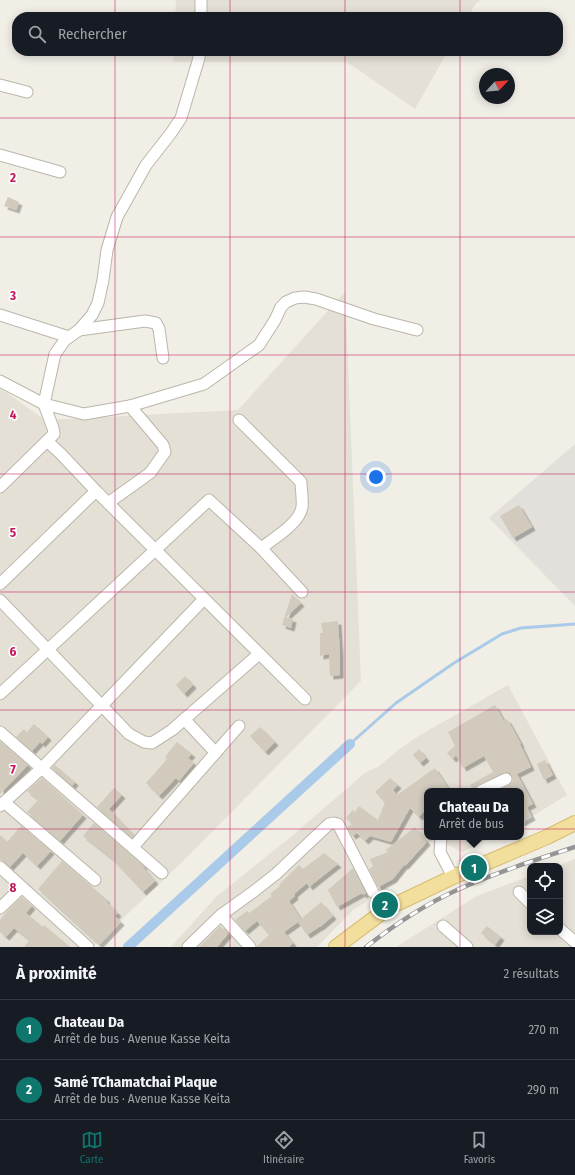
<!DOCTYPE html>
<html lang="fr">
<meta charset="utf-8">
<style>
:root{--surface:#171b24;--page:#242831;--text:#f1f3f6;--muted:#9ea1a6;--line:#363941;--accent:#0f766e}
body{margin:0;font-family:"Fira Sans Condensed",sans-serif;background:var(--page);color:var(--text)}
.controls{position:absolute;right:12px;bottom:12px;display:grid;overflow:hidden;border-radius:8px;box-shadow:0 2px 10px #0003}
.controls button{width:36px;height:36px;display:grid;place-items:center;padding:0;border:0;border-bottom:1px solid var(--line);background:var(--surface);color:var(--text);font:20px sans-serif}
.compass{position:absolute;left:479px;top:68px;width:36px;height:36px;border-radius:50%;background:var(--surface);box-shadow:0 2px 10px #0003;rotate:64deg}
.you{position:absolute;left:376px;top:477px;width:14px;height:14px;margin:-10px;border:3px solid #fff;border-radius:50%;background:#1a73e8;box-shadow:0 0 0 6px #1a73e833}
.badge{display:grid;place-items:center;width:26px;height:26px;border-radius:50%;background:var(--accent);color:#fff;font-size:13px;font-weight:700}
.pin{position:absolute;translate:-50% -50%;border:2px solid #fff;box-shadow:0 1px 4px #0006}
.popup{position:absolute;left:424px;top:788px;width:100px;height:52px;box-sizing:border-box;display:grid;place-content:center;border-radius:8px;background:var(--surface);filter:drop-shadow(0 1px 3px #0005);font-size:13px;white-space:nowrap;color:var(--muted)}
.popup b{font-size:15px;color:var(--text)}
.popup::after{content:'';position:absolute;left:50%;top:100%;margin-left:-8px;border:8px solid transparent;border-top-color:var(--surface)}
.list{margin:0;padding:0;list-style:none}
h2{display:flex;justify-content:space-between;align-items:center;height:52px;margin:0;padding:0 16px;font-size:17px}
h2 small{font-size:13px;font-weight:400;color:var(--muted)}
.list li{display:grid;grid-template-columns:26px 1fr auto;gap:12px;align-items:center;box-sizing:border-box;height:60px;padding:0 16px;border-top:1px solid var(--line)}
.list b{display:block;font-size:15px;white-space:nowrap}
.list p{margin:0;font-size:13px;white-space:nowrap;color:var(--muted)}
.list em{font-size:13px;font-style:normal;color:var(--muted)}
.icon{flex:none;width:22px;height:22px;fill:none;stroke:currentColor;stroke-width:2;stroke-linecap:round;stroke-linejoin:round}
.map{position:relative;flex:none;width:575px;height:947px;overflow:hidden}
.search{position:absolute;background:var(--surface);box-shadow:0 2px 10px #0003;left:12px;right:12px;top:12px;height:44px;display:flex;align-items:center;gap:10px;box-sizing:border-box;padding:0 14px;border-radius:16px;color:var(--muted);font-size:15px}
.sheet{height:172px;background:var(--surface)}
nav{display:flex;justify-content:space-around;align-items:center;box-sizing:border-box;height:56px;border-top:1px solid var(--line);background:var(--surface);font-size:11px;color:var(--muted)}
nav a{display:grid;justify-items:center;gap:2px}
nav .on{color:var(--accent)}
.map>svg:first-child{display:block}
.residential{fill:#e4e0d5}
.industrial{fill:#e3e0db}
.lines{fill:none;stroke-linecap:round;stroke-linejoin:round}
.stream{stroke:#a9cae8;stroke-width:3}
.canal{stroke:#a9cae8;stroke-width:10}
.building{fill:#d1cabd;filter:url(#shadow)}
.minor-casing{stroke:#bbb6aa;stroke-width:13}
.major-casing{stroke:#d6bd6f;stroke-width:16}
.minor{stroke:#fff;stroke-width:11}
.major{stroke:#f3df9d;stroke-width:14}
.rail-casing{stroke:#959595;stroke-width:4.5}
.rail{stroke:#fff;stroke-width:3;stroke-dasharray:9;stroke-linecap:butt}
.grid{fill:none;stroke:#c2185b;stroke-width:1;stroke-opacity:0.55}
.grid-label{font-size:13px;text-anchor:middle;font-weight:bold;fill:#c2185b;stroke:#fff;stroke-width:3;stroke-linejoin:round;paint-order:stroke}
</style>
<div class="map">
<svg width="575" height="947" viewBox="0 0 575 947">
<defs>
<filter id="shadow"><feDropShadow dx="3.5" dy="3.5" stdDeviation="0" flood-color="#0004"/></filter>
</defs>
<rect width="100%" height="100%" fill="#f1eee6"/>
<g class="residential">
<path d="M176 0H482L476 3 468 17H175Z"/>
<path d="M174 51H448L415 109 347 62H173Z"/>
<path d="M345 292 361 681 180 864 93 947H0V388L45 420 238 410Z"/>
<path d="M508 685 567 795 526 820 521 791H427V837H492L463 852 459 851 435 837 397 883 353 910 317 947H171L216 897 293 835 366 772 378 767 398 750 420 735Z"/>
<path d="M575 859V947H396L477 896 530 876V932H560V866H557Z"/>
</g>
<path class="industrial" d="M575 444V606L489 518Z"/>
<g class="lines">
<path class="stream" d="M350 744 396 703 454 663 502 634 521 628 575 624"/>
<path class="canal" d="M128 947 350 744"/>
</g>
<g class="building">
<path d="M8 197 19 202 16 210 4 206Z"/>
<path d="M519 505 532 527 513 538 500 516Z"/>
<path d="M292 594 301 603 286 617 293 619 291 628 282 625Z"/>
<path d="M338 621 340 654V675L330 676 329 654 320 656V633H323L321 623Z"/>
<path d="M185 676 193 685 184 694 176 685Z"/>
<path d="M495 705 504 721 507 719 514 731 521 744H520L531 767 517 774 533 804 527 807 532 817 521 823V791H497L512 783 513 779 510 773 507 772 503 773 478 785 475 787 474 791 470 785 493 772 484 756 463 768 456 755 453 759 447 753 455 746 448 732Z"/>
<path d="M34 724 48 737 42 744 40 742 32 751 16 737 24 729 27 732Z"/>
<path d="M260 727 275 742 265 752 250 736Z"/>
<path d="M0 741 28 765 0 794Z"/>
<path d="M177 742 192 754 188 758 194 763 179 781 176 778 159 796 146 783 167 759 165 757Z"/>
<path d="M419 749 426 758 420 763 413 755Z"/>
<path d="M545 760 553 775 544 780 537 764Z"/>
<path d="M55 765 75 782 72 786 52 768Z"/>
<path d="M435 768 450 791H427V808L419 817 410 808 391 842 370 836 365 841 357 833 352 836 347 827 353 824 346 818 353 810 355 812 359 806 378 820 385 802 375 792 390 778 398 785 393 790 397 795Z"/>
<path d="M42 778 83 815 60 841 27 812 38 800 27 791Z"/>
<path d="M114 788 122 795 109 809 134 835 132 838 97 807Z"/>
<path d="M94 823 144 866 143 867 155 881 143 892 112 859 83 836Z"/>
<path d="M21 826 51 851 37 866 23 853 10 867 0 859V835L7 842Z"/>
<path d="M415 827 427 842 405 866 404 865 393 879 378 887 369 869 373 866 370 859 388 852 386 850Z"/>
<path d="M324 853 338 864 309 887 307 883 294 894 295 896 289 901 301 919 321 902 333 916 320 927H319L307 935 298 922 284 932 293 943 289 947H257V946L269 935 257 921 245 931 235 920 247 911 249 913 272 896 270 894 280 886 279 885 299 865 303 869Z"/>
<path d="M62 861 107 900 106 901 118 913 115 916 121 922 99 945 38 889Z"/>
<path d="M353 868 366 893 363 895 362 893 337 907 328 890Z"/>
<path d="M22 897 32 906 26 913 43 927 44 925 70 947H24L30 940 14 928 6 937 0 932V920L10 908Z"/>
<path d="M220 926 223 929 224 928 228 934 217 947H199Z"/>
<path d="M487 926 501 937 495 945 481 933Z"/>
</g>
<g class="lines">
<g class="minor-casing">
<g id="minor">
<path d="M201 17V0"/>
<path d="M0 85 27 92"/>
<path d="M0 155 60 172"/>
<path d="M0 315 69 337"/>
<path d="M79 330 145 321 156 323 159 329 163 358"/>
<path d="M0 381 44 404 84 414 130 406 204 384 259 345 275 320 281 307 286 302 295 298 304 297 316 299 374 319 417 330"/>
<path d="M239 420 301 482C301 490 303 499 302 507 300 523 273 539 261 548"/>
<path d="M47 441 61 454 96 491 305 699"/>
<path d="M0 487 54 434 53 428 44 404 55 354 65 340 79 330 92 315 98 303 103 280 107 250 117 217 146 165 171 133 181 118 199 58V51"/>
<path d="M108 503 150 473 165 452 163 445 130 406"/>
<path d="M0 584 96 491"/>
<path d="M0 600 129 734 144 742 152 743 172 730 259 654"/>
<path d="M0 694 209 500 261 548 302 592"/>
<path d="M184 719 216 753"/>
<path d="M0 732 162 873"/>
<path d="M481 791 506 779"/>
<path d="M4 802 95 880"/>
<path d="M0 806 42 768 204 599"/>
<path d="M441 837 440 852 453 877"/>
<path d="M133 847 239 726"/>
<path d="M0 867 88 947"/>
<path d="M519 892 530 903"/>
<path d="M0 908 22 887"/>
<path d="M221 915 250 947"/>
<path d="M443 926 467 947"/>
<path d="M560 929 575 942"/>
<path d="M188 947 221 915 253 892 276 874 329 824 334 823 338 824 373 892"/>
</g>
</g>
<g class="major-casing">
<path id="major" d="M336 947 388 908 453 877 547 837 575 823"/>
</g>
<use href="#minor" class="minor"/>
<use href="#major" class="major"/>
<g class="rail-casing">
<path id="rail" d="M366 947C394 925 424 905 457 890 495 873 535 860 575 847"/>
</g>
<use href="#rail" class="rail"/>
</g>
<path class="grid" d="M115 0V17M230 0V17M345 0V17M460 0V17M115 51V947M230 51V947M345 51V947M460 51V947M0 118H575M0 237H575M0 355H575M0 474H575M0 592H575M0 710H575M0 829H575"/>
<g class="grid-label">
<text x="13" y="182">2</text>
<text x="13" y="300">3</text>
<text x="13" y="419">4</text>
<text x="13" y="537">5</text>
<text x="13" y="656">6</text>
<text x="13" y="774">7</text>
<text x="13" y="892">8</text>
</g>
</svg>
<div class="controls">
<button><svg class="icon" aria-label="locate" viewBox="0 0 24 24"><circle cx="12" cy="12" r="6"/><path d="M12 2v4M12 18v4M2 12h4M18 12h4"/></svg></button>
<button><svg class="icon" aria-label="layers" viewBox="0 0 24 24"><path d="M12 4l9 5-9 5-9-5zM3 14l9 5 9-5"/></svg></button>
</div>
<svg class="compass" viewBox="-18 -18 36 36"><path d="M0-13l5 13h-10z" fill="#e53935"/><path d="M0 13l5-13h-10z" fill="#9ea1a6"/></svg>
<div class="you"></div>
<div class="pin badge" style="left:474px;top:868px">1</div>
<div class="popup"><b>Chateau Da</b>Arrêt de bus</div>
<div class="pin badge" style="left:385px;top:905px">2</div>
<div class="search"><svg class="icon" aria-label="search" viewBox="0 0 24 24"><circle cx="10" cy="10" r="6"/><path d="M15 15l6 6"/></svg>Rechercher</div>
</div>
<section class="sheet">
<h2>À proximité<small>2 résultats</small></h2>
<ul class="list">
<li><span class="badge">1</span><div><b>Chateau Da</b><p>Arrêt de bus · Avenue Kasse Keita</p></div><em>270 m</em></li>
<li><span class="badge">2</span><div><b>Samé TChamatchai Plaque</b><p>Arrêt de bus · Avenue Kasse Keita</p></div><em>290 m</em></li>
</ul>
</section>
<nav>
<a class="on"><svg class="icon" aria-label="map" viewBox="0 0 24 24"><path d="M3 6l6-2 6 2 6-2v14l-6 2-6-2-6 2zM9 4v14M15 6v14"/></svg>Carte</a>
<a><svg class="icon" aria-label="directions" viewBox="0 0 24 24"><path d="M12 3l9 9-9 9-9-9zM9 14v-3h6M13 9l2 2-2 2"/></svg>Itinéraire</a>
<a><svg class="icon" aria-label="saved" viewBox="0 0 24 24"><path d="M7 4h10v16l-5-4-5 4z"/></svg>Favoris</a>
</nav>
